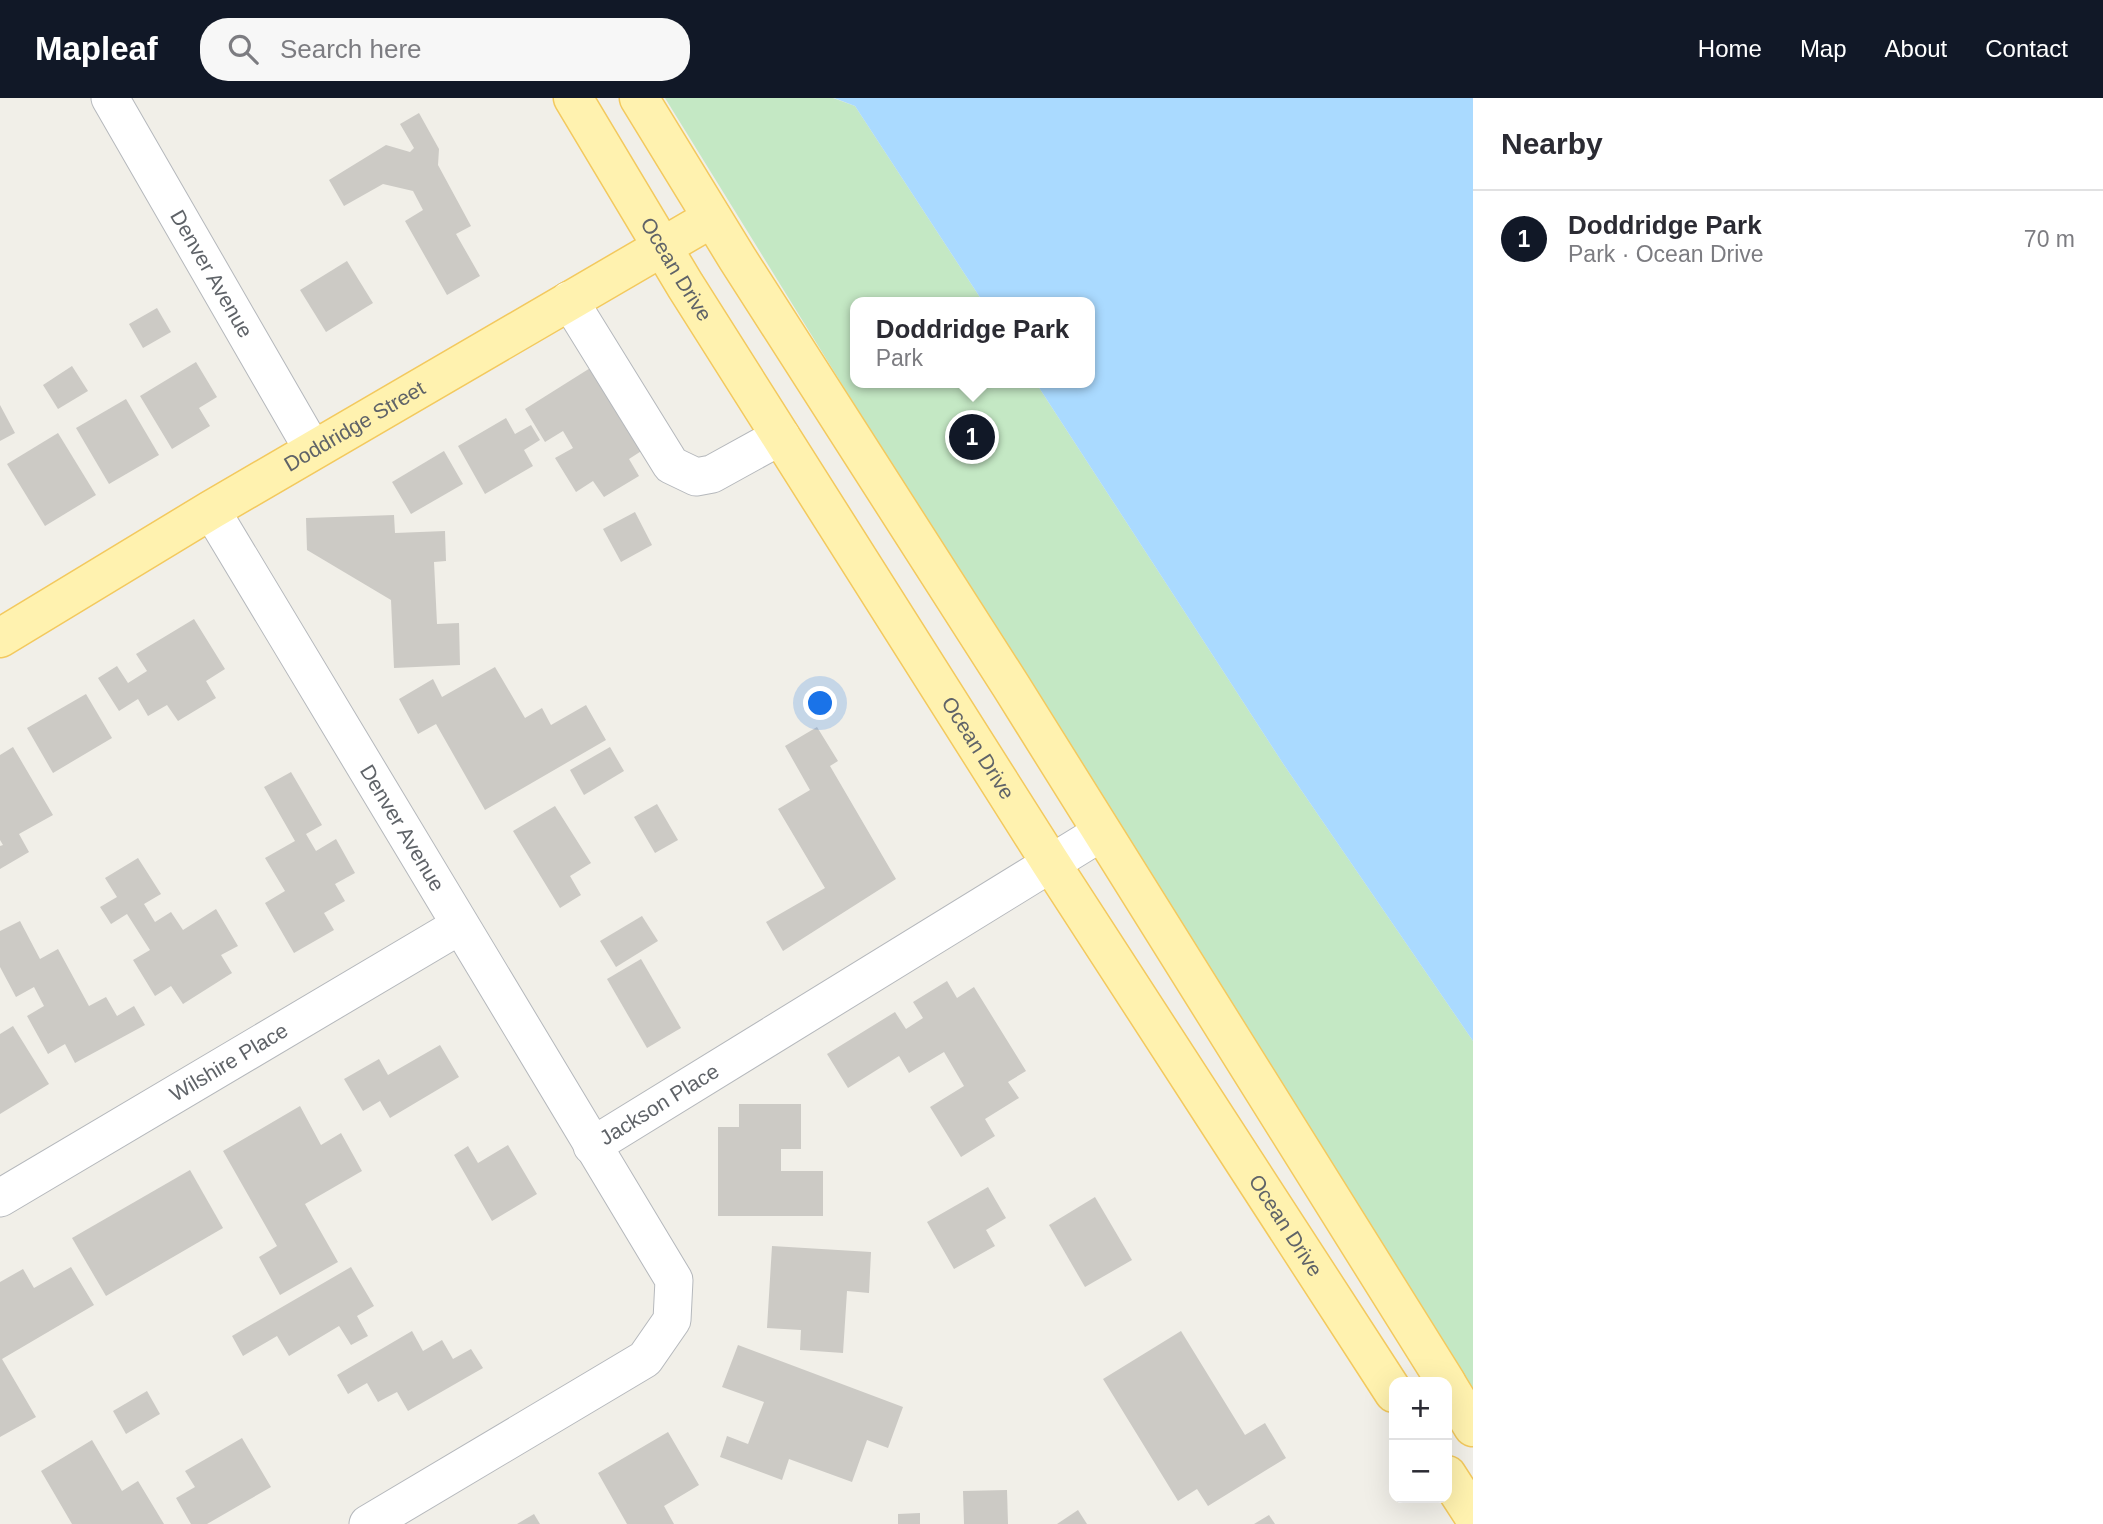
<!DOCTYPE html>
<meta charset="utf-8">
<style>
:root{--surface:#fff;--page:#f7f7f7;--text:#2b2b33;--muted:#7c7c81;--line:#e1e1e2;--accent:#111827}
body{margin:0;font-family:Arial,sans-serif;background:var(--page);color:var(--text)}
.controls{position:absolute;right:21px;bottom:21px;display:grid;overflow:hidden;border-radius:14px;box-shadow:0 7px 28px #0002}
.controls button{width:63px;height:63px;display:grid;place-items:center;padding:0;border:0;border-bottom:2px solid var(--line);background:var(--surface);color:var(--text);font:35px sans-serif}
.you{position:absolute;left:821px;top:606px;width:24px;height:24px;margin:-18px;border:5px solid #fff;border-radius:50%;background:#1a73e8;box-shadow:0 0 0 10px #1a73e833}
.badge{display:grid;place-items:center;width:46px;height:46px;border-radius:50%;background:var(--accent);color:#fff;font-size:23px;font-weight:700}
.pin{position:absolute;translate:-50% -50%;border:4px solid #fff;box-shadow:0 2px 7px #0006}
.popup{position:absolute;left:850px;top:199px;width:245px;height:91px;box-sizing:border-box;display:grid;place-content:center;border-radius:14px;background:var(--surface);filter:drop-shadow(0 2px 5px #0005);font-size:23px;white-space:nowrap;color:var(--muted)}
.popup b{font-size:26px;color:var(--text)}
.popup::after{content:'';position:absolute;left:50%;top:100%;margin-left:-14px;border:14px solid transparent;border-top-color:var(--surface)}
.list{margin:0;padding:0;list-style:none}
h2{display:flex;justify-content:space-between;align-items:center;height:91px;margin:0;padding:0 28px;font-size:30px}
h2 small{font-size:23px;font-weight:400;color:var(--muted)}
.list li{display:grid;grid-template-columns:46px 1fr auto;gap:21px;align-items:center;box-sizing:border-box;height:98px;padding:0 28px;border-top:2px solid var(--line)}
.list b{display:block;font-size:26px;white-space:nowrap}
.list p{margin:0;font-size:23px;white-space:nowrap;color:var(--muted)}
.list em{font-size:23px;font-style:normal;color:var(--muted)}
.icon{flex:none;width:38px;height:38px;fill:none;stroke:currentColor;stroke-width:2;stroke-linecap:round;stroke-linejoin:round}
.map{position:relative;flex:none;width:1473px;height:1426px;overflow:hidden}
header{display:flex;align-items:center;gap:42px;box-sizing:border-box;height:98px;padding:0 35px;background:var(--accent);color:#fff}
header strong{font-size:33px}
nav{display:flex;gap:38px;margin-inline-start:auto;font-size:24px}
.search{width:490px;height:63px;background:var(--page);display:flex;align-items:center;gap:18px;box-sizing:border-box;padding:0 24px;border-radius:28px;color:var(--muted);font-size:26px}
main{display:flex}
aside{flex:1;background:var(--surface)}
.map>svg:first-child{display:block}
.green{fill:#c4e8c4}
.water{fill:#aadaff}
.building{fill:#cccac5}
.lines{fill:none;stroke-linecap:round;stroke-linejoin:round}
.minor-casing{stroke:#b5b8bc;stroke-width:39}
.major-casing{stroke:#f3c95e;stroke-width:41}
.minor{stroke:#fff;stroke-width:37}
.major{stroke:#fff2af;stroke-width:38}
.labels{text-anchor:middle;stroke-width:5;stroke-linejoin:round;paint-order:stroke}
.street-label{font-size:21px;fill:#5f6368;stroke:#fff}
</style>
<header>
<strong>Mapleaf</strong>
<div class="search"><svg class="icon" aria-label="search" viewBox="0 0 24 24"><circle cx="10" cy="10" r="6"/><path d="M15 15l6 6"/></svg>Search here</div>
<nav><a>Home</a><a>Map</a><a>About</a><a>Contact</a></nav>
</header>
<main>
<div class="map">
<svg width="1473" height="1426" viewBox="0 0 1473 1426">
<rect width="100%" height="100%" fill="#f1efe8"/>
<path class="green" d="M665 0H833L855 8 983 204H855V285H1036L1284 667 1473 943V1307Z"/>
<path class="water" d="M834 0H1473V943L1284 667 1036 285H1089V204H983L855 8Z"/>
<g class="building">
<path d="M419 15 439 51 438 67 471 128 456 136 480 178 447 197 405 123 423 112 413 93 383 86 344 108 329 82 386 47 410 54 414 50 400 26Z"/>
<path d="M347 163 373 205 326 234 300 192Z"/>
<path d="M157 210 171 234 143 250 129 226Z"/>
<path d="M196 264 217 299 199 310 210 328 172 351 140 298Z"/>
<path d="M595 267 646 350 629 361 639 378 604 399 593 383 576 394 555 360 573 350 563 333 545 344 525 311Z"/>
<path d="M72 268 88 293 58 311 43 287Z"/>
<path d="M126 301 159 357 109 386 76 330Z"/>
<path d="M0 307 15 335 0 343Z"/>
<path d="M506 320 515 336 531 327 540 342 524 352 533 368 485 396 458 348Z"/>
<path d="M58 335 96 397 45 428 7 366Z"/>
<path d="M444 353 463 386 411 416 392 384Z"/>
<path d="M635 414 652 447 621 464 603 431Z"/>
<path d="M394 417 395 435 445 433 446 463 434 464 437 526 459 525 460 567 394 570 391 502 307 452 306 420Z"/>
<path d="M194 521 225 571 206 583 216 600 178 623 167 607 148 618 138 601 119 613 98 580 117 568 128 585 147 573 136 556Z"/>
<path d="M495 569 525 620 542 610 551 627 586 607 606 642 485 712 436 626 418 636 399 601 433 581 442 599Z"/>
<path d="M86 596 112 640 53 675 27 630Z"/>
<path d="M817 629 838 663 830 668 896 781 783 853 766 824 825 790 778 711 810 692 785 648Z"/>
<path d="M13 649 53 717 19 736 29 754 0 771V748L3 747 0 742V657Z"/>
<path d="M610 649 624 673 584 697 570 672Z"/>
<path d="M291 674 322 727 306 736 316 753 336 741 355 775 335 786 345 803 324 815 334 832 294 855 265 805 285 793 265 760 295 743 264 689Z"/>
<path d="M657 706 678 742 655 755 634 719Z"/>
<path d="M555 708 591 765 570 778 581 797 560 810 513 733Z"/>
<path d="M138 760 161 796 144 806 155 824 171 814 183 832 216 811 238 848 221 857 232 875 183 906 171 888 155 898 133 862 150 852 127 816 111 826 100 809 117 799 105 780Z"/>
<path d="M642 818 658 843 616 869 600 843Z"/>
<path d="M20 823 40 861 58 851 89 908 106 899 117 918 134 908 145 927 75 965 65 946 48 956 27 918 44 908 34 889 16 899 0 869V833Z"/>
<path d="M641 861 681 930 647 950 607 881Z"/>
<path d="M947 883 957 900 974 889 1026 973 1008 984 1019 1000 985 1021 995 1038 961 1059 930 1009 964 988 944 954 909 975 899 958 848 990 827 956 895 914 906 931 923 920 913 904Z"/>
<path d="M13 928 49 986 0 1016V936Z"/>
<path d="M440 947 459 979 390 1020 380 1003 363 1013 344 981 379 961 388 977Z"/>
<path d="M739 1006H801V1051H781V1073H823V1118H718V1029H739Z"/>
<path d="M300 1008 321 1047 341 1035 362 1073 305 1106 338 1164 280 1197 259 1159 277 1148 223 1053Z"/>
<path d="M508 1047 537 1096 492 1123 454 1057 468 1048 478 1065Z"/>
<path d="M190 1072 223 1130 106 1198 72 1140Z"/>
<path d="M988 1089 1006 1120 986 1132 995 1148 954 1171 927 1124Z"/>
<path d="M1095 1099 1132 1162 1085 1189 1049 1127Z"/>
<path d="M772 1148 871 1154 869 1195 847 1193 843 1255 800 1252 801 1232 767 1230Z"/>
<path d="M71 1169 94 1207 2 1261 36 1319 0 1339V1184L23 1171 34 1190Z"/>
<path d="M351 1169 374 1208 357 1218 368 1238 351 1247 339 1228 289 1258 277 1238 243 1258 232 1238Z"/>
<path d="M412 1233 423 1253 442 1242 453 1261 471 1251 483 1270 408 1313 397 1294 378 1304 367 1285 348 1296 337 1277Z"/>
<path d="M1181 1233 1245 1337 1265 1325 1286 1360 1208 1408 1197 1391 1178 1403 1103 1281Z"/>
<path d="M738 1247 903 1309 888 1350 867 1342 852 1384 789 1361 782 1382 720 1359 727 1338 748 1346 764 1304 722 1289Z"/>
<path d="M147 1293 160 1316 126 1336 113 1313Z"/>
<path d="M668 1334 699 1387 664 1408 674 1426H627L598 1375Z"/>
<path d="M242 1340 271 1389 207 1426H191L176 1400 195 1389 185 1373Z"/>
<path d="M92 1342 122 1393 138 1383 164 1426H72L41 1373Z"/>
<path d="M1007 1392 1008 1426H964L963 1393Z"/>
<path d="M1078 1412 1087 1426H1057Z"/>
<path d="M920 1415V1426H898V1416Z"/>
<path d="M534 1416 540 1426H517Z"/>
<path d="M1269 1417 1275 1426H1254Z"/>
</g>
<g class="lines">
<g class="minor-casing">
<g id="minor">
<path id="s1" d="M110 0 313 352"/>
<path d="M569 202 671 367 696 379 712 376 781 338"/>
<path id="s2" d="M211 412 674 1182 672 1222 645 1261 368 1426"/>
<path id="s3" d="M592 1048 1102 734"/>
<path id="s4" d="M0 1100 459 828"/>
</g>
</g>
<g class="major-casing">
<g id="major">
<path id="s5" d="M573 0 685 187 1050 764 1394 1295"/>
<path d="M639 0 737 160 1011 588 1446 1284"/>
<path id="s6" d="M0 540 211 412 712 120"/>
<path d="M1447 1286 1473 1329"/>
<path d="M1447 1377 1473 1417"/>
</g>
</g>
<use href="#minor" class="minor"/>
<use href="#major" class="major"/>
</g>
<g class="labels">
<g class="street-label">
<text dy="7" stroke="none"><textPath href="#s5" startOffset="200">Ocean Drive</textPath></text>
<text dy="7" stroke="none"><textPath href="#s1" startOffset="203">Denver Avenue</textPath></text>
<text dy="7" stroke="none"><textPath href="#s6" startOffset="413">Doddridge Street</textPath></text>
<text dy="7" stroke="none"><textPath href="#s5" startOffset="766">Ocean Drive</textPath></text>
<text dy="7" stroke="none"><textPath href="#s2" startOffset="371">Denver Avenue</textPath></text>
<text dy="7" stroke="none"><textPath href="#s4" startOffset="266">Wilshire Place</textPath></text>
<text dy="7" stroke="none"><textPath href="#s3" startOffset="79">Jackson Place</textPath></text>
<text dy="7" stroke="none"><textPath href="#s5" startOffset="1334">Ocean Drive</textPath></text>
</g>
</g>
</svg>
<div class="controls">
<button>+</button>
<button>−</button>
</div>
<div class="you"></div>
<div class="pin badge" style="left:972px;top:339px">1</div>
<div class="popup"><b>Doddridge Park</b>Park</div>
</div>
<aside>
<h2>Nearby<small></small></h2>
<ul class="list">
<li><span class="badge">1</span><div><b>Doddridge Park</b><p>Park · Ocean Drive</p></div><em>70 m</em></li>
</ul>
</aside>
</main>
